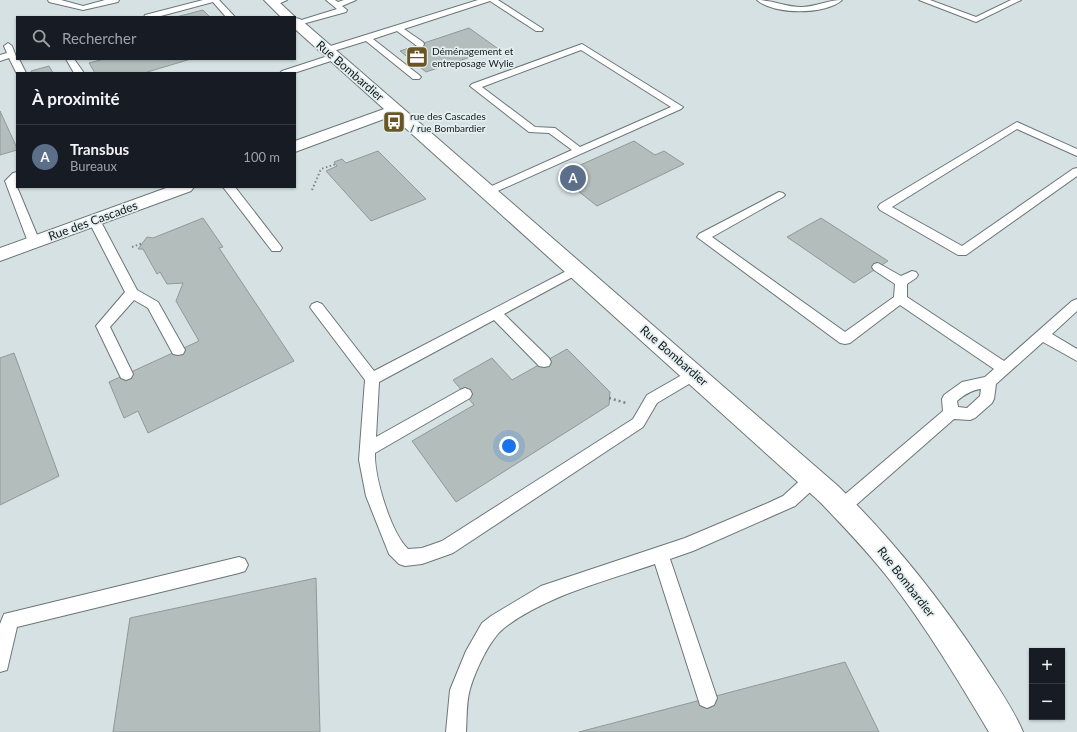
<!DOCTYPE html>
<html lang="fr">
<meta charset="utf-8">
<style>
:root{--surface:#171b24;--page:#242831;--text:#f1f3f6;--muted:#9ea1a6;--line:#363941;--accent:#7c3aed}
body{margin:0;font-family:Lato,sans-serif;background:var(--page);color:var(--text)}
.controls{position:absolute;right:12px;bottom:12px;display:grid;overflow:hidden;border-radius:0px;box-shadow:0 1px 3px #0004}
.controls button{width:36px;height:36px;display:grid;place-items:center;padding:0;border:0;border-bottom:1px solid var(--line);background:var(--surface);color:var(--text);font:20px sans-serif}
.you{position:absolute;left:509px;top:446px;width:14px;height:14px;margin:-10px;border:3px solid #fff;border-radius:50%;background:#1a73e8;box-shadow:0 0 0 6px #1a73e833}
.badge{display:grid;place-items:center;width:26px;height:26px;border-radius:50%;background:var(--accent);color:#fff;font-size:13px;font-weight:700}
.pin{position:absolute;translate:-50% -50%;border:2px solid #fff;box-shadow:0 1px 4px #0006}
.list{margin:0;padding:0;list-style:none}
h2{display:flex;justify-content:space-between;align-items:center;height:52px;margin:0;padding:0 16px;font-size:17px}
h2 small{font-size:13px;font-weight:400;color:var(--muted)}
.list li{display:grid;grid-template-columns:26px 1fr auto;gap:12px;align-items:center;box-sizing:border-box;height:64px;padding:0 16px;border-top:1px solid var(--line)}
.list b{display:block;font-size:15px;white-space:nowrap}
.list p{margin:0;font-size:13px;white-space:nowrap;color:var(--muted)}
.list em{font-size:13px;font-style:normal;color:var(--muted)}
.icon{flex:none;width:22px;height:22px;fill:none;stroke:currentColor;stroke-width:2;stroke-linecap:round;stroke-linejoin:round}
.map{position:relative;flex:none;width:1077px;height:732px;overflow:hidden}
.search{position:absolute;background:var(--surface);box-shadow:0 1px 3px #0004;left:16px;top:16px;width:280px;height:44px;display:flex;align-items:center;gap:10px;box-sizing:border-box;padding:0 14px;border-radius:0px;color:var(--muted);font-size:15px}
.panel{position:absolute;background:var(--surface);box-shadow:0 1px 3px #0004;left:16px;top:72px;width:280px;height:116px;border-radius:0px}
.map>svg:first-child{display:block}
.building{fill:#b3bdbb;stroke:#8f9998}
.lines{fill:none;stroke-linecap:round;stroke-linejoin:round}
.service-casing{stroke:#6c7677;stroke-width:2}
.minor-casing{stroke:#6c7677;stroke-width:2}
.path-far1{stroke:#7c8385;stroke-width:2;stroke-dasharray:1.5 2.5;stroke-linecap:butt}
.path{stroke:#7c8385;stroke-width:2.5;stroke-dasharray:2 3;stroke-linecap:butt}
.service{fill:#fff;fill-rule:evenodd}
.minor{fill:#fff;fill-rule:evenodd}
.labels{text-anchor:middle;stroke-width:3.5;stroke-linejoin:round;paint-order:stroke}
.far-poi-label{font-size:10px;fill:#141818;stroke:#e3eef0;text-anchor:start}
.street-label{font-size:12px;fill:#141818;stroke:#e3eef0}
</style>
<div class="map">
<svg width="1077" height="732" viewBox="0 0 1077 732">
<rect width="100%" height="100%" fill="#d6e1e3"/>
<g class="building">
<path d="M203 10 210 17H176Z"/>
<path d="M469 28 497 48 426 72 400 51Z"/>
<path d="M104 59H191L144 73H95L89 63Z"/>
<path d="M49 66 53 73H32L31 71Z"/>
<path d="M0 111 17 148V150L0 155Z"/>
<path d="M634 141 655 155 664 151 684 164 597 206 558 175Z"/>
<path d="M378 151 426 199 371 221 326 171 337 166 334 162 342 159 346 163Z"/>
<path d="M203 218 223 247 219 248 294 361 148 433 138 411 124 418 109 382 199 341 176 301 183 283 167 284 160 272 157 274 143 249H138L147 237 153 238Z"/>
<path d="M821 218 824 220 888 261 854 283 787 237Z"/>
<path d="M567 349 610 392 609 405 456 502 412 441 474 405 453 380 492 358 512 380Z"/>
<path d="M14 353 59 476 0 505V358Z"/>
<path d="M316 578 320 732H113L130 618Z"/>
<path d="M845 662 879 732H579L678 706Z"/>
</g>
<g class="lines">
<g class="service-casing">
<g id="service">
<path d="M48 0H61L83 6 105 0H119L118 2 83 10 49 2Z"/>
<path d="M203 0H219L235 17H226L213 2 157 17H144L145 15Z"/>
<path d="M275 0H287L276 5H270V1Z"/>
<path d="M326 0H335L338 2 344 0H356L342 6 347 10 346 12 295 26V22L337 9Z"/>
<path d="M478 0H498L543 29 542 31H536L490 1 404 29 423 42 424 44 423 46H417L397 31 373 39 419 75 421 77 419 79H413L366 41 327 53 323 50 324 48Z"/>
<path d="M757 0C772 0 786 7 801 7 815 7 828 0 842 0 826 15 773 15 757 0Z"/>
<path d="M919 0H930L976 17 1011 0H1021L976 22Z"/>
<path d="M8 43 12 46 17 59H19L26 73 17 74 9 58 0 61V55L7 53 4 46Z"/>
<path d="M582 44 683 107 681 109 491 194H483L481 192 483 190 572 150 549 133 529 132 470 86 472 84ZM581 50 671 107 580 147 555 128 535 127 482 87Z"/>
<path d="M334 54 337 55 338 57 337 59 294 73H280L282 71Z"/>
<path d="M66 59H74L84 73H74Z"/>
<path d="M1017 122 1077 149V156L1017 129 892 207 962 246 1073 169 1077 168V176L966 255H958L880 210 878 207 880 204Z"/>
<path d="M17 172 16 182 17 187 40 242 38 245H30L28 242 5 181 13 173Z"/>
<path d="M223 187H235L280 245 282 248 280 251H272Z"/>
<path d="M779 192 783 193 785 195 783 197 712 237 845 332 894 297 895 284 874 270 872 267 874 264 878 263 901 276 912 271 916 272 918 275 916 278 907 284V297L1004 361 1072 301 1077 299V311L1052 334 1077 349V361L1043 342 996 384 994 399 992 403 975 418 970 420 954 419 848 512 842 514 836 512 834 507 836 502 943 411 942 399 944 395 962 382 985 377 994 369 900 305 850 343 845 344 840 343 697 237 699 234ZM981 389 980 396 967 408 958 407 957 401C964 395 971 390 981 389Z"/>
<path d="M94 216 98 217 100 220 137 290 158 302 185 350 183 354 178 355 173 354 148 308 134 300 110 327 133 374 131 378 126 380 121 378 96 326 125 292 88 220 90 217Z"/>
<path d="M576 266 580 267 582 270 580 273 504 314 549 358 551 362 549 366 544 367 539 366 494 320 379 382 376 437 460 390 465 388 470 390 472 394 470 398 375 453C374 477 391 533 408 549L422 548 442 541 633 419 647 395 694 368 699 370 701 374 699 378 657 403 643 427 453 553 422 564 405 566 399 564 389 554 366 496 359 460 365 380 312 310 310 307 312 304 317 302 322 304 374 371Z"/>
<path d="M813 472 819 474 821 479 819 484 795 506 693 551 670 559 717 698 714 705 707 708 700 705 655 564C606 581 545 596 504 628 489 640 475 672 470 689 466 703 467 718 466 732H446L450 690 466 651 482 623 491 616 541 586 685 538 768 503 783 496 807 474Z"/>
<path d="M239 557 245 559 248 565 245 571 239 573 17 627 7 670 0 672V624L4 614Z"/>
</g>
</g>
<g class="minor-casing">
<g id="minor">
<path d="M264 0H277L295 17H281Z"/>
<path d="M295 18 300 19 838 486C895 542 939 598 983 664 997 686 1013 708 1023 732H989C958 680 926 627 889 579 868 552 844 527 820 502L392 116 295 152V141L384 109 295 29Z"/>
<path d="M169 187H194L191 191 0 261V248Z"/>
</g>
</g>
<g class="path-far1">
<path d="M312 190 321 169 336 164"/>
<path d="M132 247 143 243"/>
</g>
<path class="path" d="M609 398 626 403"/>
<use href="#service" class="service"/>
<use href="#minor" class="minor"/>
</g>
<defs>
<g id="office-square" transform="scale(1.15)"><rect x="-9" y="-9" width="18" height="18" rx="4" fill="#685725" stroke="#e3eef0"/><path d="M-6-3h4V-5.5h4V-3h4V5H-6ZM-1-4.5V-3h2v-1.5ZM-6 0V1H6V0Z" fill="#fff"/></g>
<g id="bus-square" transform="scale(1.15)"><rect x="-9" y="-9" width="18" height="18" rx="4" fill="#685725" stroke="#e3eef0"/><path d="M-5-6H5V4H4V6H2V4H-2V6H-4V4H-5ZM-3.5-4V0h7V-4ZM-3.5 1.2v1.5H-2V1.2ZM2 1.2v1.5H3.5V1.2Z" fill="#fff"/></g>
</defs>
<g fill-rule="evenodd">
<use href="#office-square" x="417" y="57"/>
<use href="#bus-square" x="394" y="122"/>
</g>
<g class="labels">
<g class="far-poi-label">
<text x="432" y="55">Déménagement et<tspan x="432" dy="12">entreposage Wylie</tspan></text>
<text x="410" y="120">rue des Cascades<tspan x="410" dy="12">/ rue Bombardier</tspan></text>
</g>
<g class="street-label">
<text transform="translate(350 71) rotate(41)" y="4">Rue Bombardier</text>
<text transform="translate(93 221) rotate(-20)" y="4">Rue des Cascades</text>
<text transform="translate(674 356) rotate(41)" y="4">Rue Bombardier</text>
<text transform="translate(906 582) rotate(52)" y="4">Rue Bombardier</text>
</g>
</g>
</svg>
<div class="controls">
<button>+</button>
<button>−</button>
</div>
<div class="you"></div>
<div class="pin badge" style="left:573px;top:178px;background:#5c6f8a">A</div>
<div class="search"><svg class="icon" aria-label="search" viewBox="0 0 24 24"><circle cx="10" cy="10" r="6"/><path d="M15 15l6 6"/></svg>Rechercher</div>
<section class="panel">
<h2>À proximité<small></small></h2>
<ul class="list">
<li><span class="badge" style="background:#5c6f8a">A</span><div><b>Transbus</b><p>Bureaux</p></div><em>100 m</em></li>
</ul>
</section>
</div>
